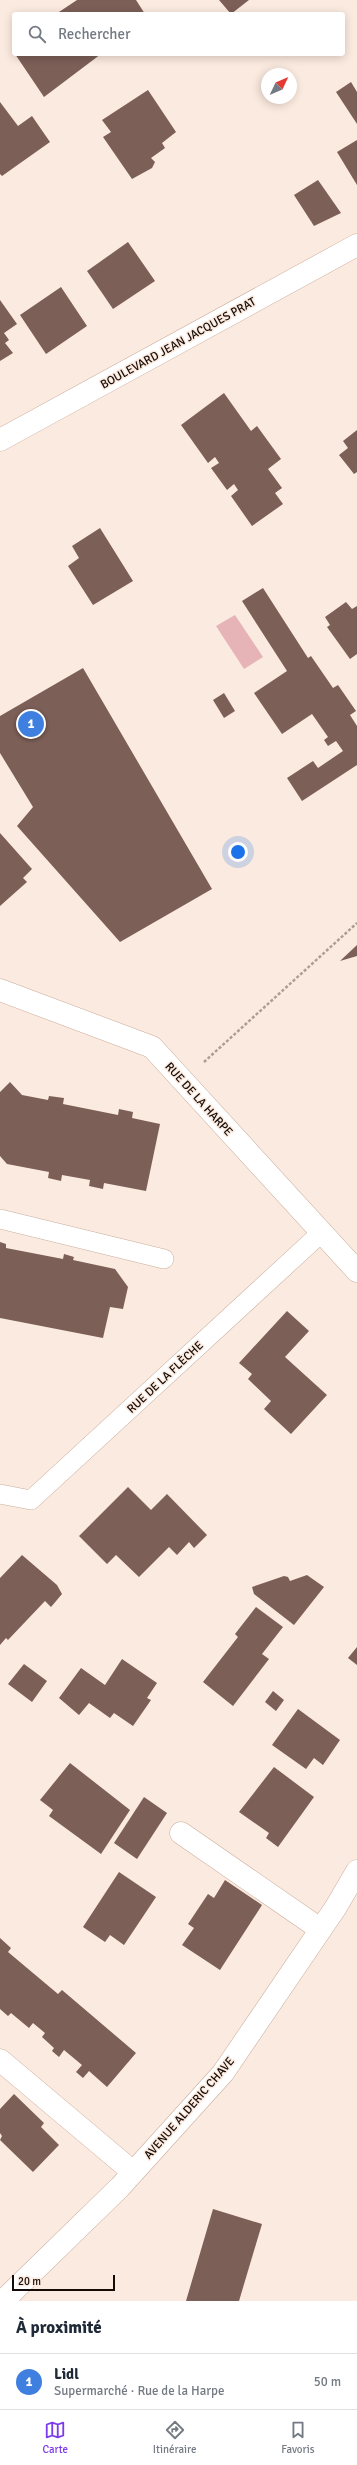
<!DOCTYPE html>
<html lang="fr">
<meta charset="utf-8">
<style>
:root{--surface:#fff;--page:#f6f6f7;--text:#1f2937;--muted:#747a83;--line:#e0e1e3;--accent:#7c3aed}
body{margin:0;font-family:Signika,sans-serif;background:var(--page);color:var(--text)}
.compass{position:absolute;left:261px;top:68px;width:36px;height:36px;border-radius:50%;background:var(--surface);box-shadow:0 2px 10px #0003;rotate:46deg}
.scale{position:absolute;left:12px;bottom:10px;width:103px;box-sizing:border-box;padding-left:4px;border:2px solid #150b06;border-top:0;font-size:11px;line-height:14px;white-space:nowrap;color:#150b06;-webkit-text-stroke:3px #fbeadf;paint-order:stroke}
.you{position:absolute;left:238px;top:852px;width:14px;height:14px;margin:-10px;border:3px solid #fff;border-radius:50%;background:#1a73e8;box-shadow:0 0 0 6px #1a73e833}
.badge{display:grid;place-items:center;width:26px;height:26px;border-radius:50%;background:var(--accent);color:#fff;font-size:13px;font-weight:700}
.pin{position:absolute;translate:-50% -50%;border:2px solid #fff;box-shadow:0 1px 4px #0006}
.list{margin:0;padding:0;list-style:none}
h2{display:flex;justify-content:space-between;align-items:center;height:52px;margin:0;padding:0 16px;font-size:17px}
h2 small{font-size:13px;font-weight:400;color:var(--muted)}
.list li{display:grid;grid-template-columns:26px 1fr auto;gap:12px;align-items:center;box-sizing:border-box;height:56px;padding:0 16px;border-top:1px solid var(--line)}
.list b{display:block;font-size:15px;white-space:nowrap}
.list p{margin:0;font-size:13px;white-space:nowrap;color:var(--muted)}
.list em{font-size:13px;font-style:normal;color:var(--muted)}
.icon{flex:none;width:22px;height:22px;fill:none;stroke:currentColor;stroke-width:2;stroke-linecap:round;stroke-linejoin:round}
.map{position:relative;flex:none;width:357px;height:2301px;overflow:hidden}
.search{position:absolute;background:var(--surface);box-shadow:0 2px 10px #0003;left:12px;right:12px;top:12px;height:44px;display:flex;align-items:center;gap:10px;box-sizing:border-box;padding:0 14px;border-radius:4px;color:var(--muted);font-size:15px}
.sheet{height:108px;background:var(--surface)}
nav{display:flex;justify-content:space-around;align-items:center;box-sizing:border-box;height:56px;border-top:1px solid var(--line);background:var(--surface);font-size:11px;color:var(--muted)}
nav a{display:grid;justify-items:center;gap:2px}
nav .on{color:var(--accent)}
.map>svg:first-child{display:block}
.water{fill:#e6b4b6}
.building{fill:#7c5f57}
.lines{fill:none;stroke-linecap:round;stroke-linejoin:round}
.lane-casing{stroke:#caae9d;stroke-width:20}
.street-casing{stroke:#caae9d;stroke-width:23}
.secondary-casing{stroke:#caae9d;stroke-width:23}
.path{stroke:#ad9e95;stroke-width:2.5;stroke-dasharray:3 2;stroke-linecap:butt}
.lane{stroke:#fff;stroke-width:19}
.street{stroke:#fff;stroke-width:22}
.secondary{stroke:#fff;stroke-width:22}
.labels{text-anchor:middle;stroke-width:3;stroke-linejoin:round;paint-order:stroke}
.street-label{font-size:12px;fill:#150b06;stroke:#fbeadf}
</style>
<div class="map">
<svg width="357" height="2301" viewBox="0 0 357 2301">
<rect width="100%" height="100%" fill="#fbeadf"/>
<path class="water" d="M235 615 263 657 244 669 216 626Z"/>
<g class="building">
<path d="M77 0H136L145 14H56Z"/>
<path d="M219 0H249L231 14Z"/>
<path d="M15 54H101L44 97Z"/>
<path d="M351 82 357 92V124L336 92Z"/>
<path d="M148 90 176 132 162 143 165 148 151 158 155 162 152 168 132 179 103 137 111 132 102 120Z"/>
<path d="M0 102 18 126 32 116 50 142 2 176 0 174Z"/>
<path d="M357 140V185L337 152Z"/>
<path d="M318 180 341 213 314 226 294 195Z"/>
<path d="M128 242 155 281 113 309 87 271Z"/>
<path d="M61 287 87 326 46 354 20 315Z"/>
<path d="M0 300 17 324 4 333 9 340 5 343 13 353 0 361Z"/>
<path d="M224 393 251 431 257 426 281 459 268 469 282 488 275 493 283 504 252 526 231 496 238 490 234 484 227 490 211 468 219 463 215 457 208 463 181 425Z"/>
<path d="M357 430V472L354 474 339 455 348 448 343 441Z"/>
<path d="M100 528 133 581 93 605 68 566 79 558 72 546Z"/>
<path d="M263 588 308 658 311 656 333 688 338 685 356 711 350 715 357 726V765L302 801 287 778 313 761 318 768 343 751 336 741 328 746 324 740 328 737 312 714 282 734 254 693 287 671 242 601Z"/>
<path d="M346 602 352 609 357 606V654L350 659 327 627 330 625 325 617Z"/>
<path d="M83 668 212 889 120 942 17 826 33 807 0 753V716Z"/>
<path d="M224 693 235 711 224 718 213 700Z"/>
<path d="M0 833 32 869 23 878 27 882 0 906Z"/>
<path d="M357 945V956L340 961Z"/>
<path d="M10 1082 22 1095 48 1100 49 1096 64 1098 63 1104 118 1115 119 1109 133 1112 132 1118 160 1124 146 1191 104 1183 103 1189 89 1186 90 1180 62 1175 61 1181 48 1178 49 1172 7 1164 0 1156V1092Z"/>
<path d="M0 1242 6 1244V1248L63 1259 64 1254 74 1257 73 1260 115 1269 128 1287 123 1309 110 1307 103 1338 0 1318Z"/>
<path d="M287 1311 309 1331 285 1357 327 1395 291 1434 264 1409 271 1401 248 1379 252 1374 239 1363Z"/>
<path d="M128 1487 151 1510 167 1494 207 1535 194 1548 189 1542 177 1555 169 1547 139 1577 116 1555 107 1564 79 1536Z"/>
<path d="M22 1555 57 1585 62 1594 51 1607 45 1601 8 1640 6 1638 0 1645V1578Z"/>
<path d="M307 1575 324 1587 294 1625 254 1594 252 1587 284 1576 288 1577 290 1581Z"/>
<path d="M256 1607 283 1627 262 1654 269 1659 233 1706 203 1682 238 1637 235 1634Z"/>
<path d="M357 1647V1665L348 1658Z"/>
<path d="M122 1659 157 1683 147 1698 151 1700 133 1726 114 1713 110 1718 89 1703 79 1715 59 1698 81 1668 105 1685Z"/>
<path d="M24 1664 47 1681 32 1702 8 1684Z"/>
<path d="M273 1691 284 1700 276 1711 265 1702Z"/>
<path d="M298 1709 340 1740 323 1765 314 1758 306 1769 272 1745Z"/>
<path d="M70 1763 130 1810 101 1854 49 1816 53 1810 40 1800Z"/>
<path d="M274 1767 314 1797 278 1847 266 1838 269 1833 239 1812Z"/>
<path d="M144 1797 167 1813 137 1859 114 1843Z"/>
<path d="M119 1872 156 1897 124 1945 110 1935 105 1942 83 1927Z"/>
<path d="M225 1880 262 1905 220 1970 182 1945 194 1928 188 1924 208 1894 214 1898Z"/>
<path d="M0 1938 11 1948 8 1952 58 1994 62 1990 136 2053 107 2087 89 2071 83 2078 76 2072 82 2065 64 2050 59 2057 52 2051 54 2048 42 2037 45 2033 33 2023 29 2028 11 2013 8 2016 0 2009Z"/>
<path d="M14 2094 44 2123 41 2127 59 2145 33 2172 0 2140 2 2136 0 2133V2109Z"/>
<path d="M213 2209 262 2224 239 2301H186Z"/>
</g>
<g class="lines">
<g class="lane-casing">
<g id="lane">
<path d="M0 1219 164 1259"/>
<path d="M0 1494 31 1500 321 1233"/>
</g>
</g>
<g class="street-casing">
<g id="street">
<path d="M0 990 152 1047 357 1271"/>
<path d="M181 1833 320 1929"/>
<path d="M0 2060 133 2172"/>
</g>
</g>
<g class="secondary-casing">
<g id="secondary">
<path d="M0 440 357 245"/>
<path d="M3 2301 120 2187 223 2073 336 1907 357 1871"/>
</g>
</g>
<path class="path" d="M204 1062 357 923"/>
<use href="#lane" class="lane"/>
<use href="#street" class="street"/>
<use href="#secondary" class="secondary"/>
</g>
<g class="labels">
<g class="street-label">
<text transform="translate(178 343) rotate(-29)" y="4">BOULEVARD JEAN JACQUES PRAT</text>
<text transform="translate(199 1099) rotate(48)" y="4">RUE DE LA HARPE</text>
<text transform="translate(165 1377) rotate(-43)" y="4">RUE DE LA FLÈCHE</text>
<text transform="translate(189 2108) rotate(-49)" y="4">AVENUE ALDERIC CHAVE</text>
</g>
</g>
</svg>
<svg class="compass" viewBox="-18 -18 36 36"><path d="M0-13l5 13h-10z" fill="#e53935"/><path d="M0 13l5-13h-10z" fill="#747a83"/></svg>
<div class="scale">20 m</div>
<div class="you"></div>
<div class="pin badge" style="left:31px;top:724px;background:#3f7fe0">1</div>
<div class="search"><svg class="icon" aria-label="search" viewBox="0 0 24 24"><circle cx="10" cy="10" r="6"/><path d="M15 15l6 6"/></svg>Rechercher</div>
</div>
<section class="sheet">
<h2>À proximité<small></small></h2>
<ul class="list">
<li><span class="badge" style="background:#3f7fe0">1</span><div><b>Lidl</b><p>Supermarché · Rue de la Harpe</p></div><em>50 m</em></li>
</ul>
</section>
<nav>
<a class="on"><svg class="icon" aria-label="map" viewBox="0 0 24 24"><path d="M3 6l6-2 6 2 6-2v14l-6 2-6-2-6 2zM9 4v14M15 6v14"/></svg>Carte</a>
<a><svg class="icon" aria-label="directions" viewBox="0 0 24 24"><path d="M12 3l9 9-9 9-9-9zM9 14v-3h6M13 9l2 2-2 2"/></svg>Itinéraire</a>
<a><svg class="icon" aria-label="saved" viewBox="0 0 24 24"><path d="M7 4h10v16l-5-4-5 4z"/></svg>Favoris</a>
</nav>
